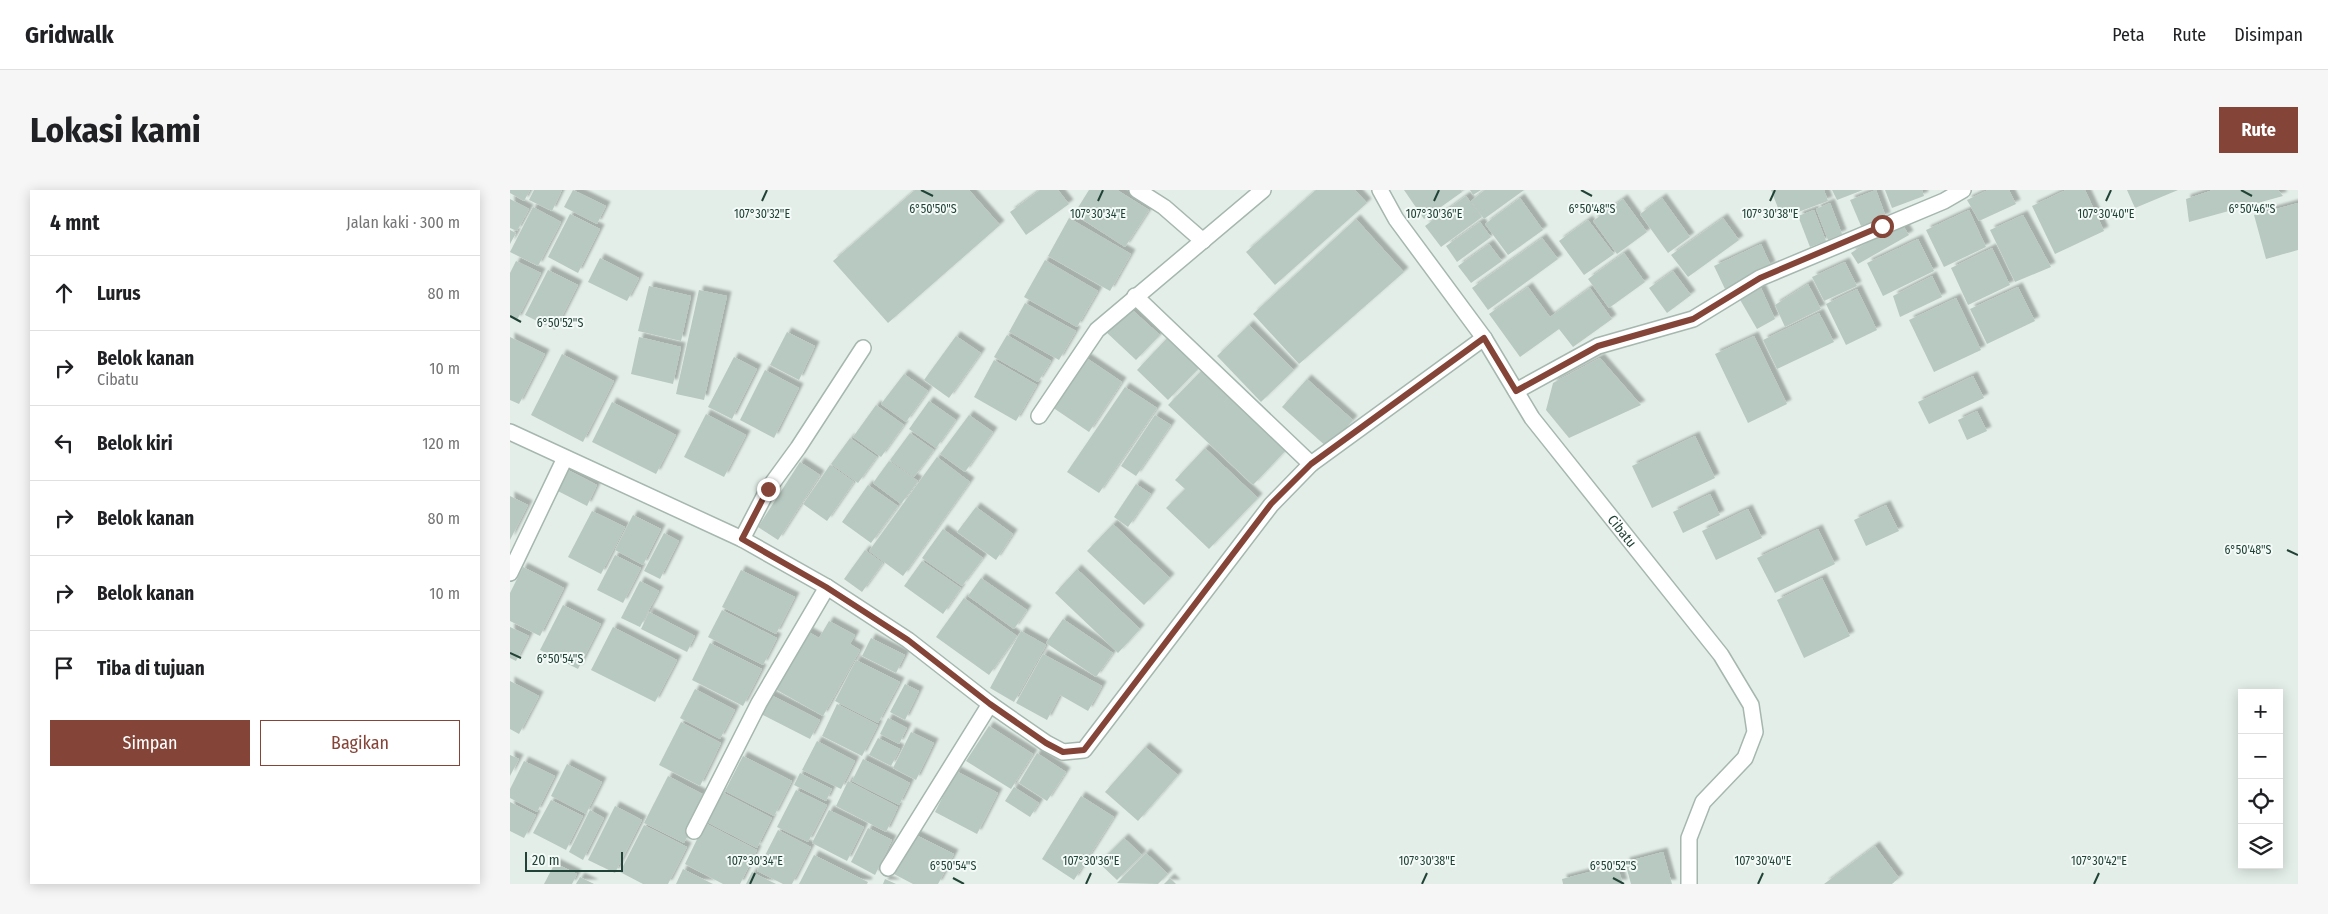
<!DOCTYPE html>
<html lang="id">
<meta charset="utf-8">
<style>
:root{--surface:#fff;--page:#f6f6f6;--text:#202124;--muted:#757577;--line:#e0e0e0;--accent:#844538}
body{margin:0;font-family:"Fira Sans Condensed",sans-serif;background:var(--page);color:var(--text)}
.controls{position:absolute;right:15px;bottom:15px;display:grid;overflow:hidden;border-radius:0px;box-shadow:0 2px 12px #0003}
.controls button{width:45px;height:45px;display:grid;place-items:center;padding:0;border:0;border-bottom:1px solid var(--line);background:var(--surface);color:var(--text);font:25px sans-serif}
.scale{position:absolute;left:15px;bottom:12px;width:98px;box-sizing:border-box;padding-left:5px;border:2px solid #204237;border-top:0;font-size:14px;line-height:18px;white-space:nowrap;color:#204237;-webkit-text-stroke:4px #f4faf7;paint-order:stroke}
.stop{position:absolute;width:15px;height:15px;margin:-11px;border:4px solid #844538;border-radius:50%;background:#fff}
.stop.end{background:#844538;border-color:#fff;box-shadow:0 1px 5px #0008}
.list{margin:0;padding:0;list-style:none}
h2{display:flex;justify-content:space-between;align-items:center;height:65px;margin:0;padding:0 20px;font-size:21px}
h2 small{font-size:16px;font-weight:400;color:var(--muted)}
.list li{display:grid;grid-template-columns:32px 1fr auto;gap:15px;align-items:center;box-sizing:border-box;height:75px;padding:0 20px;border-top:1px solid var(--line)}
.list b{display:block;font-size:19px;white-space:nowrap}
.list p{margin:0;font-size:16px;white-space:nowrap;color:var(--muted)}
.list em{font-size:16px;font-style:normal;color:var(--muted)}
.actions{display:flex;gap:10px;padding:15px 20px}
.actions a{flex:1;padding:11px 0;border:1px solid var(--accent);border-radius:0px;text-align:center;font-size:18px;color:var(--accent)}
.actions .main{background:var(--accent);color:#fff}
.icon{flex:none;width:28px;height:28px;fill:none;stroke:currentColor;stroke-width:2;stroke-linecap:round;stroke-linejoin:round}
.map{position:relative;flex:none;width:1788px;height:694px;overflow:hidden;border-radius:0px}
header{display:flex;align-items:center;gap:30px;box-sizing:border-box;height:70px;padding:0 25px;background:var(--surface);border-bottom:1px solid var(--line)}
header strong{font-size:24px}
nav{display:flex;gap:28px;margin-inline-start:auto;font-size:18px}
.intro{display:flex;align-items:center;justify-content:space-between;box-sizing:border-box;height:120px;padding:0 30px}
h1{margin:0;font-size:35px}
.button{padding:12px 22px;border-radius:0px;background:var(--accent);color:#fff;font-size:18px;font-weight:700}
main{display:flex;gap:30px;padding:0 30px}
aside{flex:1;background:var(--surface);border-radius:0px;box-shadow:0 2px 12px #0003}
.map>svg:first-child{display:block}
.building{fill:#b8c9c1;filter:url(#shadow)}
.lines{fill:none;stroke-linecap:round;stroke-linejoin:round}
.minor-casing{stroke:#a5b7af;stroke-width:18}
.minor{stroke:#fff;stroke-width:15}
.route{stroke:#844538;stroke-width:6}
.ticks{fill:none;stroke:#204237;stroke-width:2}
.labels{text-anchor:middle;stroke-width:4;stroke-linejoin:round;paint-order:stroke}
.street-label{font-size:14px;fill:#204237;stroke:#f4faf7}
.ticks-label{font-size:12px;text-anchor:middle;fill:#204237;stroke:#f4faf7;stroke-width:4;stroke-linejoin:round;paint-order:stroke}
</style>
<header>
<strong>Gridwalk</strong>
<nav><a>Peta</a><a>Rute</a><a>Disimpan</a></nav>
</header>
<div class="intro"><h1>Lokasi kami</h1><a class="button">Rute</a></div>
<main>
<aside>
<h2>4 mnt<small>Jalan kaki · 300 m</small></h2>
<ul class="list">
<li><svg class="icon" aria-label="ahead" viewBox="0 0 24 24"><path d="M12 20V5M6 11l6-6 6 6"/></svg><div><b>Lurus</b></div><em>80 m</em></li>
<li><svg class="icon" aria-label="right" viewBox="0 0 24 24"><path d="M7 20v-9h11M14 6l5 5-5 5"/></svg><div><b>Belok kanan</b><p>Cibatu</p></div><em>10 m</em></li>
<li><svg class="icon" aria-label="left" viewBox="0 0 24 24"><path d="M17 20v-9H6M10 6l-5 5 5 5"/></svg><div><b>Belok kiri</b></div><em>120 m</em></li>
<li><svg class="icon" aria-label="right" viewBox="0 0 24 24"><path d="M7 20v-9h11M14 6l5 5-5 5"/></svg><div><b>Belok kanan</b></div><em>80 m</em></li>
<li><svg class="icon" aria-label="right" viewBox="0 0 24 24"><path d="M7 20v-9h11M14 6l5 5-5 5"/></svg><div><b>Belok kanan</b></div><em>10 m</em></li>
<li><svg class="icon" aria-label="arrive" viewBox="0 0 24 24"><path d="M6 21V4h12l-3 4 3 4H6"/></svg><div><b>Tiba di tujuan</b></div></li>
</ul>
<div class="actions"><a class="main">Simpan</a><a>Bagikan</a></div>
</aside>
<div class="map">
<svg width="1788" height="694" viewBox="0 0 1788 694">
<defs>
<filter id="shadow"><feDropShadow dx="4.5" dy="-4.5" stdDeviation="1" flood-color="#0004"/></filter>
</defs>
<rect width="100%" height="100%" fill="#e3eee8"/>
<g class="building">
<path d="M0 0H20L14 11 0 3Z"/>
<path d="M24 0H52L42 21 19 10Z"/>
<path d="M63 0 96 16 87 34 54 17Z"/>
<path d="M405 0H459L490 35 378 133 323 71Z"/>
<path d="M530 0H548L559 14 516 45 500 22Z"/>
<path d="M579 0H607L639 20 615 57 564 24Z"/>
<path d="M806 0H845L857 13 765 95 736 62Z"/>
<path d="M894 0H951L952 2 914 29Z"/>
<path d="M960 0H971L963 5Z"/>
<path d="M975 0H1014L974 29 961 11Z"/>
<path d="M1261 0H1314L1318 11 1272 28Z"/>
<path d="M1322 0H1353L1327 10Z"/>
<path d="M1366 0 1376 27 1351 36 1340 10Z"/>
<path d="M1375 0H1412L1414 6 1382 18Z"/>
<path d="M1478 0H1499L1506 14 1469 31 1457 10Z"/>
<path d="M1556 0H1575L1594 41 1545 64 1522 16Z"/>
<path d="M1617 0H1668L1625 18Z"/>
<path d="M1703 0H1768L1773 6 1679 32 1676 9Z"/>
<path d="M956 6 972 27 931 57 915 36Z"/>
<path d="M1010 8 1033 40 998 65 975 34Z"/>
<path d="M1152 8 1180 47 1158 63 1130 24Z"/>
<path d="M0 9 19 19 7 41 0 38Z"/>
<path d="M1113 9 1137 42 1107 64 1083 31Z"/>
<path d="M1320 13 1332 44 1318 50 1306 19Z"/>
<path d="M1788 13V60L1756 69 1744 25Z"/>
<path d="M23 17 51 32 28 76 0 62Z"/>
<path d="M1304 20 1316 51 1300 57 1288 26Z"/>
<path d="M1459 20 1476 57 1434 77 1416 40Z"/>
<path d="M60 24 90 39 68 83 38 67Z"/>
<path d="M1513 25 1541 77 1505 92 1480 40Z"/>
<path d="M559 28 621 64 600 101 538 66Z"/>
<path d="M1213 28 1229 50 1178 87 1161 65Z"/>
<path d="M846 29 894 82 789 174 743 124Z"/>
<path d="M1078 30 1104 64 1074 85 1049 51Z"/>
<path d="M1390 31 1399 45 1348 74 1341 63Z"/>
<path d="M970 32 981 47 947 72 936 56Z"/>
<path d="M0 40 6 43 0 54Z"/>
<path d="M1032 48 1048 69 978 120 962 98Z"/>
<path d="M1408 49 1424 81 1373 106 1357 73Z"/>
<path d="M979 54 992 71 961 93 948 76Z"/>
<path d="M1251 54 1261 76 1215 99 1204 76Z"/>
<path d="M1482 58 1500 95 1458 115 1441 78Z"/>
<path d="M1114 63 1135 92 1099 118 1078 89Z"/>
<path d="M90 68 129 88 117 111 78 92Z"/>
<path d="M535 70 588 101 567 137 514 107Z"/>
<path d="M6 71 31 83 7 130 0 126V83Z"/>
<path d="M1335 72 1347 96 1314 111 1302 87Z"/>
<path d="M38 80 68 95 45 140 15 125Z"/>
<path d="M1163 81 1181 105 1157 123 1139 98Z"/>
<path d="M1422 86 1432 107 1390 127 1383 106Z"/>
<path d="M1298 94 1311 119 1275 137 1265 115Z"/>
<path d="M139 96 181 106 171 151 128 141Z"/>
<path d="M1018 97 1040 127 1080 98 1102 129 1063 157 1049 139 1010 167 979 124Z"/>
<path d="M1508 97 1525 131 1477 154 1460 119Z"/>
<path d="M1251 98 1265 129 1247 139 1229 108Z"/>
<path d="M1347 99 1367 140 1336 155 1316 114Z"/>
<path d="M189 100 217 106 194 210 166 204Z"/>
<path d="M1446 108 1471 160 1424 182 1399 130Z"/>
<path d="M515 113 566 141 549 170 499 142Z"/>
<path d="M619 117 650 145 626 170 595 141Z"/>
<path d="M1309 123 1324 152 1267 179 1253 150Z"/>
<path d="M739 135 784 180 751 212 707 166Z"/>
<path d="M277 142 305 156 289 190 260 175Z"/>
<path d="M497 145 541 171 528 192 484 167Z"/>
<path d="M660 145 692 175 658 210 627 180Z"/>
<path d="M446 146 471 163 439 208 414 190Z"/>
<path d="M1244 146 1277 214 1238 233 1205 164Z"/>
<path d="M0 147 35 164 9 214 0 210Z"/>
<path d="M129 147 171 157 163 194 121 184Z"/>
<path d="M52 164 104 191 73 252 21 225Z"/>
<path d="M224 167 247 179 222 229 198 217Z"/>
<path d="M575 167 612 192 579 242 542 217Z"/>
<path d="M1090 168 1131 215 1059 248 1036 220 1043 193Z"/>
<path d="M484 170 527 195 506 231 464 207Z"/>
<path d="M694 178 721 204 709 217 721 205 778 258 743 295 658 215Z"/>
<path d="M255 180 289 198 264 248 230 230Z"/>
<path d="M394 184 418 201 396 232 371 214Z"/>
<path d="M1463 186 1474 208 1419 234 1408 212Z"/>
<path d="M797 189 843 230 818 258 772 217Z"/>
<path d="M615 197 647 218 589 303 557 282Z"/>
<path d="M419 211 446 230 426 258 399 239Z"/>
<path d="M102 212 166 245 146 284 82 252Z"/>
<path d="M366 215 394 235 371 267 343 247Z"/>
<path d="M1467 221 1477 241 1457 250 1448 230Z"/>
<path d="M196 224 236 245 214 287 174 267Z"/>
<path d="M459 225 483 242 455 282 430 264Z"/>
<path d="M645 225 661 235 626 286 611 276Z"/>
<path d="M400 243 424 260 404 287 380 270Z"/>
<path d="M1185 246 1205 288 1142 318 1122 276Z"/>
<path d="M340 248 367 267 348 293 321 274Z"/>
<path d="M695 258 748 308 699 359 656 318 675 299 665 290Z"/>
<path d="M427 267 460 292 393 386 359 361Z"/>
<path d="M379 271 408 291 391 314 363 293Z"/>
<path d="M290 272 310 285 268 350 248 337Z"/>
<path d="M320 275 344 292 317 331 293 314Z"/>
<path d="M54 278 87 295 77 316 44 299Z"/>
<path d="M626 294 641 304 618 337 604 327Z"/>
<path d="M358 295 388 316 361 353 332 332Z"/>
<path d="M1200 304 1210 325 1173 343 1163 322Z"/>
<path d="M0 306 18 315 0 350Z"/>
<path d="M1376 315 1389 341 1356 356 1344 330Z"/>
<path d="M466 317 503 344 486 370 447 342Z"/>
<path d="M1238 319 1252 348 1206 370 1192 341Z"/>
<path d="M82 321 115 337 91 384 58 367Z"/>
<path d="M123 325 151 339 133 375 105 360Z"/>
<path d="M603 334 660 388 634 415 577 361Z"/>
<path d="M433 339 473 368 452 396 412 368Z"/>
<path d="M1308 339 1325 374 1265 403 1247 368Z"/>
<path d="M154 343 169 351 150 389 134 381Z"/>
<path d="M355 360 373 373 352 402 334 389Z"/>
<path d="M105 365 131 378 113 413 87 400Z"/>
<path d="M412 371 451 398 433 424 394 396Z"/>
<path d="M13 377 54 398 30 446 0 431V403Z"/>
<path d="M567 379 630 439 608 463 545 403Z"/>
<path d="M231 380 285 407 266 444 212 417Z"/>
<path d="M471 388 517 420 504 439 458 406Z"/>
<path d="M1312 388 1340 446 1294 468 1267 410Z"/>
<path d="M130 391 149 401 130 437 111 428Z"/>
<path d="M454 408 507 446 479 485 426 447Z"/>
<path d="M53 415 91 434 68 479 30 460Z"/>
<path d="M212 420 267 448 253 475 198 447Z"/>
<path d="M139 422 185 446 177 462 131 439Z"/>
<path d="M553 429 603 463 586 487 536 453Z"/>
<path d="M319 431 345 445 340 454 350 460 313 526 265 499 297 441 309 448Z"/>
<path d="M0 437 19 446 6 471 0 468Z"/>
<path d="M103 437 167 470 145 512 81 480Z"/>
<path d="M511 441 536 455 504 512 480 498Z"/>
<path d="M361 448 395 465 386 483 352 466Z"/>
<path d="M200 453 252 479 233 516 182 490Z"/>
<path d="M533 464 592 496 578 521 550 505 537 530 506 513Z"/>
<path d="M346 470 390 492 368 533 325 511Z"/>
<path d="M0 491 29 506 9 544 0 539Z"/>
<path d="M395 494 409 501 395 530 380 522Z"/>
<path d="M185 499 225 520 210 549 170 528Z"/>
<path d="M259 504 310 530 300 549 249 523Z"/>
<path d="M327 514 368 535 352 566 312 546Z"/>
<path d="M378 528 397 538 389 554 370 544Z"/>
<path d="M171 532 211 553 190 596 149 575Z"/>
<path d="M479 536 523 564 501 599 456 571Z"/>
<path d="M401 542 424 553 406 590 383 578Z"/>
<path d="M368 548 390 559 381 576 359 565Z"/>
<path d="M307 551 345 571 331 599 292 580Z"/>
<path d="M635 557 668 585 628 631 595 602Z"/>
<path d="M527 563 556 582 537 611 509 593Z"/>
<path d="M0 565 9 569 0 586Z"/>
<path d="M233 566 282 591 264 626 215 601Z"/>
<path d="M353 569 400 593 389 615 342 591Z"/>
<path d="M14 571 45 586 27 622 0 608V599Z"/>
<path d="M57 574 92 592 76 624 41 606Z"/>
<path d="M446 581 488 603 467 644 425 622Z"/>
<path d="M290 583 322 599 316 611 284 595Z"/>
<path d="M158 586 198 607 174 653 134 633Z"/>
<path d="M338 591 388 617 376 642 326 616Z"/>
<path d="M504 597 529 613 520 627 495 611Z"/>
<path d="M286 600 317 615 298 652 267 637Z"/>
<path d="M212 602 262 628 247 658 197 632Z"/>
<path d="M571 606 604 627 564 690 532 669Z"/>
<path d="M41 610 73 626 56 660 23 643Z"/>
<path d="M0 612 26 625 14 648 0 641Z"/>
<path d="M105 616 132 630 105 683 78 670Z"/>
<path d="M80 620 94 628 73 670 59 662Z"/>
<path d="M319 620 354 637 337 671 302 653Z"/>
<path d="M195 633 247 660 230 694H213L175 674Z"/>
<path d="M134 635 177 657 158 694H133L110 682Z"/>
<path d="M358 638 382 650 365 685 341 672Z"/>
<path d="M268 640 301 657 282 694H273L247 681Z"/>
<path d="M402 643 444 664 428 694H403L382 683Z"/>
<path d="M614 648 632 665 607 690 589 673Z"/>
<path d="M1365 656 1389 688 1382 694H1314Z"/>
<path d="M1153 662 1162 694H1121L1115 672Z"/>
<path d="M636 663 658 684 648 694 607 693Z"/>
<path d="M304 665 358 692 357 694H289Z"/>
<path d="M45 673 67 684 62 694H34Z"/>
<path d="M1107 675 1113 694H1053L1052 689Z"/>
<path d="M173 679 203 694H166Z"/>
<path d="M242 682 266 694H236Z"/>
<path d="M70 687 84 694H66Z"/>
<path d="M660 688 666 694H654Z"/>
<path d="M375 689 386 694H373Z"/>
</g>
<g class="lines">
<g class="minor-casing">
<g id="minor">
<path d="M627 0 654 17 693 51"/>
<path id="s1" d="M870 0 886 29 974 148 1022 228 1211 465 1241 515 1245 542 1235 568 1193 612 1179 648V694"/>
<path d="M625 106 801 274"/>
<path d="M1006 201 1088 156 1183 129 1250 88 1434 11 1453 0"/>
<path d="M529 226 587 140 753 0"/>
<path d="M0 242 232 349 317 397 398 450 480 514 536 553 553 562 574 560 761 315 801 274 974 148"/>
<path d="M232 349 258 299 288 258 353 158"/>
<path d="M0 383 55 268"/>
<path d="M184 641 249 513 317 397"/>
<path d="M378 678 480 514"/>
</g>
</g>
<use href="#minor" class="minor"/>
</g>
<g class="lines">
<path class="route" d="M258 299 232 349 316 397 398 450 480 514 536 553 553 562 574 560 761 314 801 274 974 148 1006 201 1088 156 1183 129 1250 88 1372 36"/>
</g>
<path class="ticks" d="M411 0 423 6M1071 0 1082 6M1731 0 1742 6M252 11 257 0M588 11 593 0M924 11 929 0M1260 11 1265 0M1596 11 1601 0M0 126 11 132M1777 360 1788 365M0 463 11 468M443 688 454 694M1103 688 1114 694M240 694 245 683M576 694 581 683M912 694 917 683M1248 694 1253 683M1584 694 1589 683"/>
<g class="labels">
<g class="street-label">
<text dy="5" stroke="none"><textPath href="#s1" startOffset="419">Cibatu</textPath></text>
</g>
</g>
<g class="ticks-label">
<text x="1742" y="23">6°50'46"S</text>
<text x="423" y="23">6°50'50"S</text>
<text x="1082" y="23">6°50'48"S</text>
<text x="252" y="28">107°30'32"E</text>
<text x="588" y="28">107°30'34"E</text>
<text x="924" y="28">107°30'36"E</text>
<text x="1260" y="28">107°30'38"E</text>
<text x="1596" y="28">107°30'40"E</text>
<text x="50" y="137">6°50'52"S</text>
<text x="1738" y="364">6°50'48"S</text>
<text x="50" y="473">6°50'54"S</text>
<text x="245" y="675">107°30'34"E</text>
<text x="581" y="675">107°30'36"E</text>
<text x="917" y="675">107°30'38"E</text>
<text x="1253" y="675">107°30'40"E</text>
<text x="1589" y="675">107°30'42"E</text>
<text x="443" y="680">6°50'54"S</text>
<text x="1103" y="680">6°50'52"S</text>
</g>
</svg>
<div class="controls">
<button>+</button>
<button>−</button>
<button><svg class="icon" aria-label="locate" viewBox="0 0 24 24"><circle cx="12" cy="12" r="6"/><path d="M12 2v4M12 18v4M2 12h4M18 12h4"/></svg></button>
<button><svg class="icon" aria-label="layers" viewBox="0 0 24 24"><path d="M12 4l9 5-9 5-9-5zM3 14l9 5 9-5"/></svg></button>
</div>
<div class="scale">20 m</div>
<div class="stop" style="left:1372px;top:36px"></div>
<div class="stop end" style="left:258px;top:299px"></div>
</div>
</main>
